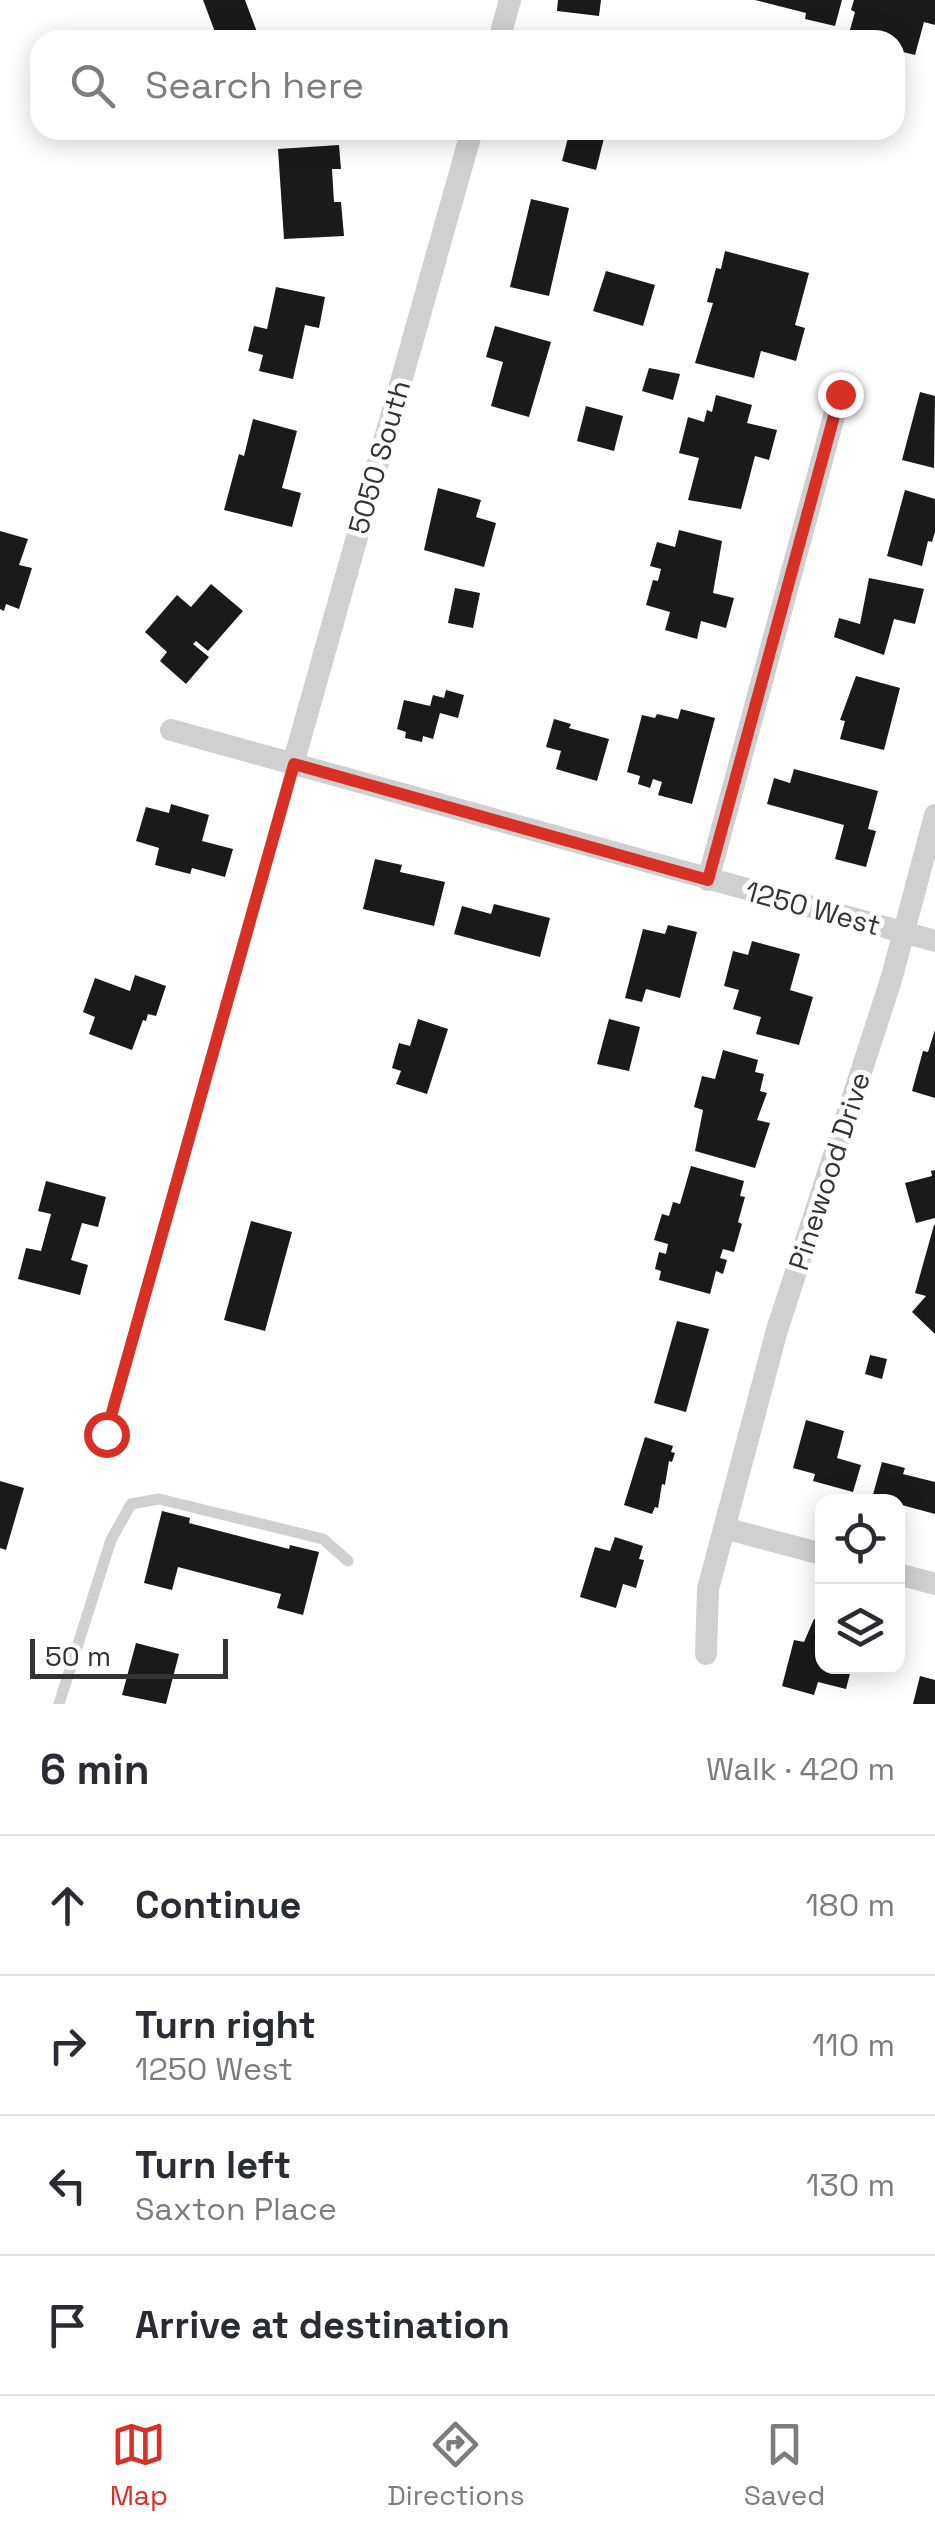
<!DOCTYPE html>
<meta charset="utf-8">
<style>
:root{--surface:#fff;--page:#f2f2f3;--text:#2b2b33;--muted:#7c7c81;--line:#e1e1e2;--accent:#d93025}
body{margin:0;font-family:"Space Grotesk",sans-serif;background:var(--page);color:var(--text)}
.controls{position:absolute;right:30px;bottom:30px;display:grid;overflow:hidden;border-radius:20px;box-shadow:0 5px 25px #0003}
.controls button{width:90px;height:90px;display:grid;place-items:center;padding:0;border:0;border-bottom:2px solid var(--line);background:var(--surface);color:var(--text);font:50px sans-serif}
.scale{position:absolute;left:30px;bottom:25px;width:198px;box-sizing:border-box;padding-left:10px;border:5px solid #333;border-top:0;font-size:28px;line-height:35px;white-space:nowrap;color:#333;-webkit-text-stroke:8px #fff;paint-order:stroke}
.stop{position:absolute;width:30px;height:30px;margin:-22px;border:8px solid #d93025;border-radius:50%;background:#fff}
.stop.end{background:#d93025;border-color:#fff;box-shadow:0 2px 10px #0008}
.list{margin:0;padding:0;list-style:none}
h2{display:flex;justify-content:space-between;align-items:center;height:130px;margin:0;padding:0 40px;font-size:42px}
h2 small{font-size:32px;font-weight:400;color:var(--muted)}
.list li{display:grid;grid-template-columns:65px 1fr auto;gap:30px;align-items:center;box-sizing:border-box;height:140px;padding:0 40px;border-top:2px solid var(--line)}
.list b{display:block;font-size:38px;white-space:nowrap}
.list p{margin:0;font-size:32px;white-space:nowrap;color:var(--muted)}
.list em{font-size:32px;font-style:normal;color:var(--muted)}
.icon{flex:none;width:55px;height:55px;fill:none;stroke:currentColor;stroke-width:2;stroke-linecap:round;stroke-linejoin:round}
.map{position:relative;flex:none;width:935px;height:1704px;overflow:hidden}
.search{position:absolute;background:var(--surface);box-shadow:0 5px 25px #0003;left:30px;right:30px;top:30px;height:110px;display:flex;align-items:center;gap:25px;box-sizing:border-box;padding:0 35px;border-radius:30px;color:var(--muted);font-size:38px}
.sheet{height:690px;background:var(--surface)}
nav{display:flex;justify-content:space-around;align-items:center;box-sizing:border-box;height:140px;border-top:2px solid var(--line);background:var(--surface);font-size:28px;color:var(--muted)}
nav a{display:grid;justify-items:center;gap:5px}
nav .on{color:var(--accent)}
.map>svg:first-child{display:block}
.building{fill:#1a1a1a}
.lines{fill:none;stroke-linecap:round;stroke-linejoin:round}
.lane{stroke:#d0d0d0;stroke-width:11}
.street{stroke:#d0d0d0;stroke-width:22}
.route{stroke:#d93025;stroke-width:12}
.labels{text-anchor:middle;stroke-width:10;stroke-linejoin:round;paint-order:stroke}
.street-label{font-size:28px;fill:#333;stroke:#fff}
</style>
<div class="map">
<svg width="935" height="1704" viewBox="0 0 935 1704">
<rect width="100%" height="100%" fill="#fff"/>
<g class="building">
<path d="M203 0H245L260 40H218Z"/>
<path d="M558 0H601L599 16 557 11Z"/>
<path d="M755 0H842L835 26 805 19 806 13Z"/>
<path d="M854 0H935V25L924 22 915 55 895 50V40L848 37 855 12 851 10Z"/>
<path d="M570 130H606L596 170 562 161Z"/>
<path d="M339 145 341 169H332L334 202H341L344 236 284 239 278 149Z"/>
<path d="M531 199 569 208 549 296 510 287Z"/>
<path d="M725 251 809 273 795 325 805 328 796 361 761 351 754 378 695 363 713 303 707 302 716 268 721 269Z"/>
<path d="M606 271 655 285 643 326 593 311Z"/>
<path d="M276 287 325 297 319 328 305 325 293 379 259 371 263 355 248 351 254 326 267 329Z"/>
<path d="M495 326 551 342 529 417 491 406 503 362 486 357Z"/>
<path d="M649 368 680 374 673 400 642 391Z"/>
<path d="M920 392 935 396 934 468 902 460Z"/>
<path d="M716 395 752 405 747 423 777 430 769 460 755 456 741 509 688 500 699 458 679 453 688 417 704 422 707 410 712 412Z"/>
<path d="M586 406 623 416 614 451 577 441Z"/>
<path d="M253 419 297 431 282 488 301 493 292 527 224 510 239 454 244 456Z"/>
<path d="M438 488 481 500 476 517 496 523 484 567 424 550Z"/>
<path d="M905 490 935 499V532L932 542 928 541 922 566 887 556Z"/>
<path d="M679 530 722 541 713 593 734 598 726 628 701 621 697 639 665 630 670 612 646 605 653 580 658 581 661 569 650 566 657 542 675 547Z"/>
<path d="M0 531 28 539 19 565 32 568 19 609 6 604 4 611 0 609Z"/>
<path d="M869 578 924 589 915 624 894 619 884 655 834 637 839 618 860 624Z"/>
<path d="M211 584 243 611 208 651 196 641 193 644 209 657 186 684 160 661 167 652 145 632 177 595 191 607Z"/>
<path d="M455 588 480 593 473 628 448 623Z"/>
<path d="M856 676 900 688 884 750 840 739 845 721 840 720Z"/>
<path d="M446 690 464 695 458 718 440 713 433 739 423 736 422 742 405 738 406 732 397 729 404 700 430 706 433 695 444 698Z"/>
<path d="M681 709 715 718 692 804 658 795 662 782 653 779 650 788 638 784 640 776 627 772 642 715 655 718 657 714 678 719Z"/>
<path d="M554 719 571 724 569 728 609 739 597 781 556 769 561 751 546 747Z"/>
<path d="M794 769 878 791 868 829 876 831 866 867 835 859 844 825 767 804 774 778 790 783Z"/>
<path d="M171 804 209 815 202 841 233 849 225 877 192 868 190 874 155 865 159 848 136 841 146 807 169 813Z"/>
<path d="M375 859 402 865 400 872 445 882 434 926 363 909Z"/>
<path d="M494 904 550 918 540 957 454 934 462 906 491 914Z"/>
<path d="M668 925 697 932 680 998 646 989 642 1002 625 998 643 929 665 934Z"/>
<path d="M752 941 800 954 790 990 813 997 799 1045 756 1034 761 1017 733 1009 739 990 724 986 733 951 748 955Z"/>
<path d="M135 975 166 986 156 1016 148 1014 146 1021 143 1020 132 1050 89 1034 95 1017 83 1012 95 978 130 991Z"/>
<path d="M418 1019 448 1029 427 1094 396 1084 401 1071 392 1068 399 1043 410 1046Z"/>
<path d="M609 1019 640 1027 629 1071 597 1064Z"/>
<path d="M935 1030V1098L912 1091 923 1051 928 1052Z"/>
<path d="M723 1050 758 1060 755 1072 764 1074 760 1091 767 1093 757 1120 770 1123 755 1168 695 1151 703 1110 694 1107 702 1076 715 1079Z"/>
<path d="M691 1166 744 1181 740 1196 745 1197 738 1222 742 1224 734 1252 723 1249 720 1258 727 1260 723 1274 716 1271 710 1294 659 1280 661 1271 655 1269 659 1252 666 1254 668 1244 654 1240 662 1214 669 1216 673 1202 680 1204Z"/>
<path d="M935 1170V1218L916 1223 905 1183 932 1176 931 1171Z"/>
<path d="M46 1181 106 1197 98 1227 82 1223 71 1260 88 1265 80 1295 18 1279 26 1248 41 1251 51 1214 38 1211Z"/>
<path d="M251 1221 292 1232 265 1331 224 1320Z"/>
<path d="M934 1225H935V1334L912 1312 926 1296 915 1293Z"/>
<path d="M677 1321 709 1329 686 1412 654 1403Z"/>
<path d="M870 1355 887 1359 882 1379 865 1374Z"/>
<path d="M806 1420 844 1431 837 1458 861 1465 853 1492 813 1481 815 1474 793 1468Z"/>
<path d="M645 1437 673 1446 671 1452 675 1453 672 1462 669 1461 665 1485 662 1484 658 1508 655 1507 652 1514 624 1505Z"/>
<path d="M882 1462 905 1468 903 1474 935 1482V1514L898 1504V1502L872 1498Z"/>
<path d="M0 1481 24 1488 6 1550 0 1548Z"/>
<path d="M162 1511 190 1518 189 1523 289 1549 290 1545 319 1552 303 1615 277 1608 281 1594 178 1567 172 1590 144 1583Z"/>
<path d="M615 1537 643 1546 639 1559 644 1560 636 1588 623 1584 616 1608 580 1597 595 1547 610 1551Z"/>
<path d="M814 1619 822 1621V1666H852L846 1689 818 1682 814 1695 782 1686 794 1640 804 1642Z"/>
<path d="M136 1643 179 1654 166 1704 122 1695Z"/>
<path d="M920 1676 935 1680V1704H913Z"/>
</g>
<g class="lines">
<g class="lane">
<path d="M106 1434 293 764"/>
<path d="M59 1704 111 1540 131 1504 159 1499 323 1539 348 1561"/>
</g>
<g class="street">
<path d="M499 40 510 0"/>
<path d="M171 730 935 941"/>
<path d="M293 764 472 130"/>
<path d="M708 880 840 394"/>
<path d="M724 1528 822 1554"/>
<path d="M898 1574 935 1584"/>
<path d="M706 1654 708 1589 777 1330 891 980 935 815"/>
</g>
</g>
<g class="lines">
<path class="route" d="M106 1434 294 764 708 880 840 394"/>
</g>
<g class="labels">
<g class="street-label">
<text transform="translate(379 457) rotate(-74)" y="10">5050 South</text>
<text transform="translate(813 908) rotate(15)" y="10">1250 West</text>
<text transform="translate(829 1171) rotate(-72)" y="10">Pinewood Drive</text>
</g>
</g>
</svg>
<div class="controls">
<button><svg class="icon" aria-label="locate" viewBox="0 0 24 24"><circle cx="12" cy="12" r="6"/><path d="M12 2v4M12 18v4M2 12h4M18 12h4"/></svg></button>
<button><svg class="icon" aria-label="layers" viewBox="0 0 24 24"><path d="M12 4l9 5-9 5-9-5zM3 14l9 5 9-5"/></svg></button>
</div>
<div class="scale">50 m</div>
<div class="stop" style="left:106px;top:1434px"></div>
<div class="stop end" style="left:840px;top:394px"></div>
<div class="search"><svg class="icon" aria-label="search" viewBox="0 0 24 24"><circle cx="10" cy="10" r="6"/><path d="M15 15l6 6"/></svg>Search here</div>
</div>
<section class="sheet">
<h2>6 min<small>Walk · 420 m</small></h2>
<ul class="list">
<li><svg class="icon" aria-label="ahead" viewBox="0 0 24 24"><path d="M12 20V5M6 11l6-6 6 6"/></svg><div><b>Continue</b></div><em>180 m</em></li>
<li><svg class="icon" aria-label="right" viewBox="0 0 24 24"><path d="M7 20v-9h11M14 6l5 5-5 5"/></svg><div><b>Turn right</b><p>1250 West</p></div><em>110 m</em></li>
<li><svg class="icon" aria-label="left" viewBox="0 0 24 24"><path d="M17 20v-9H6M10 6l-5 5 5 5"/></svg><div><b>Turn left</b><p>Saxton Place</p></div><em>130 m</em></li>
<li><svg class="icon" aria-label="arrive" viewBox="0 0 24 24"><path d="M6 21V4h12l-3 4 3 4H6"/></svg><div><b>Arrive at destination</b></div></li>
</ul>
</section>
<nav>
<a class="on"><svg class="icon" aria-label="map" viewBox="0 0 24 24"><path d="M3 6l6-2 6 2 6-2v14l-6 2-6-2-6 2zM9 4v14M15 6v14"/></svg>Map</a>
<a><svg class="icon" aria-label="directions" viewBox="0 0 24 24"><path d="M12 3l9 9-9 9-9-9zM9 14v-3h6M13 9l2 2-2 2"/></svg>Directions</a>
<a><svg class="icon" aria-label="saved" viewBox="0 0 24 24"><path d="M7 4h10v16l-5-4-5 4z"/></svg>Saved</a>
</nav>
